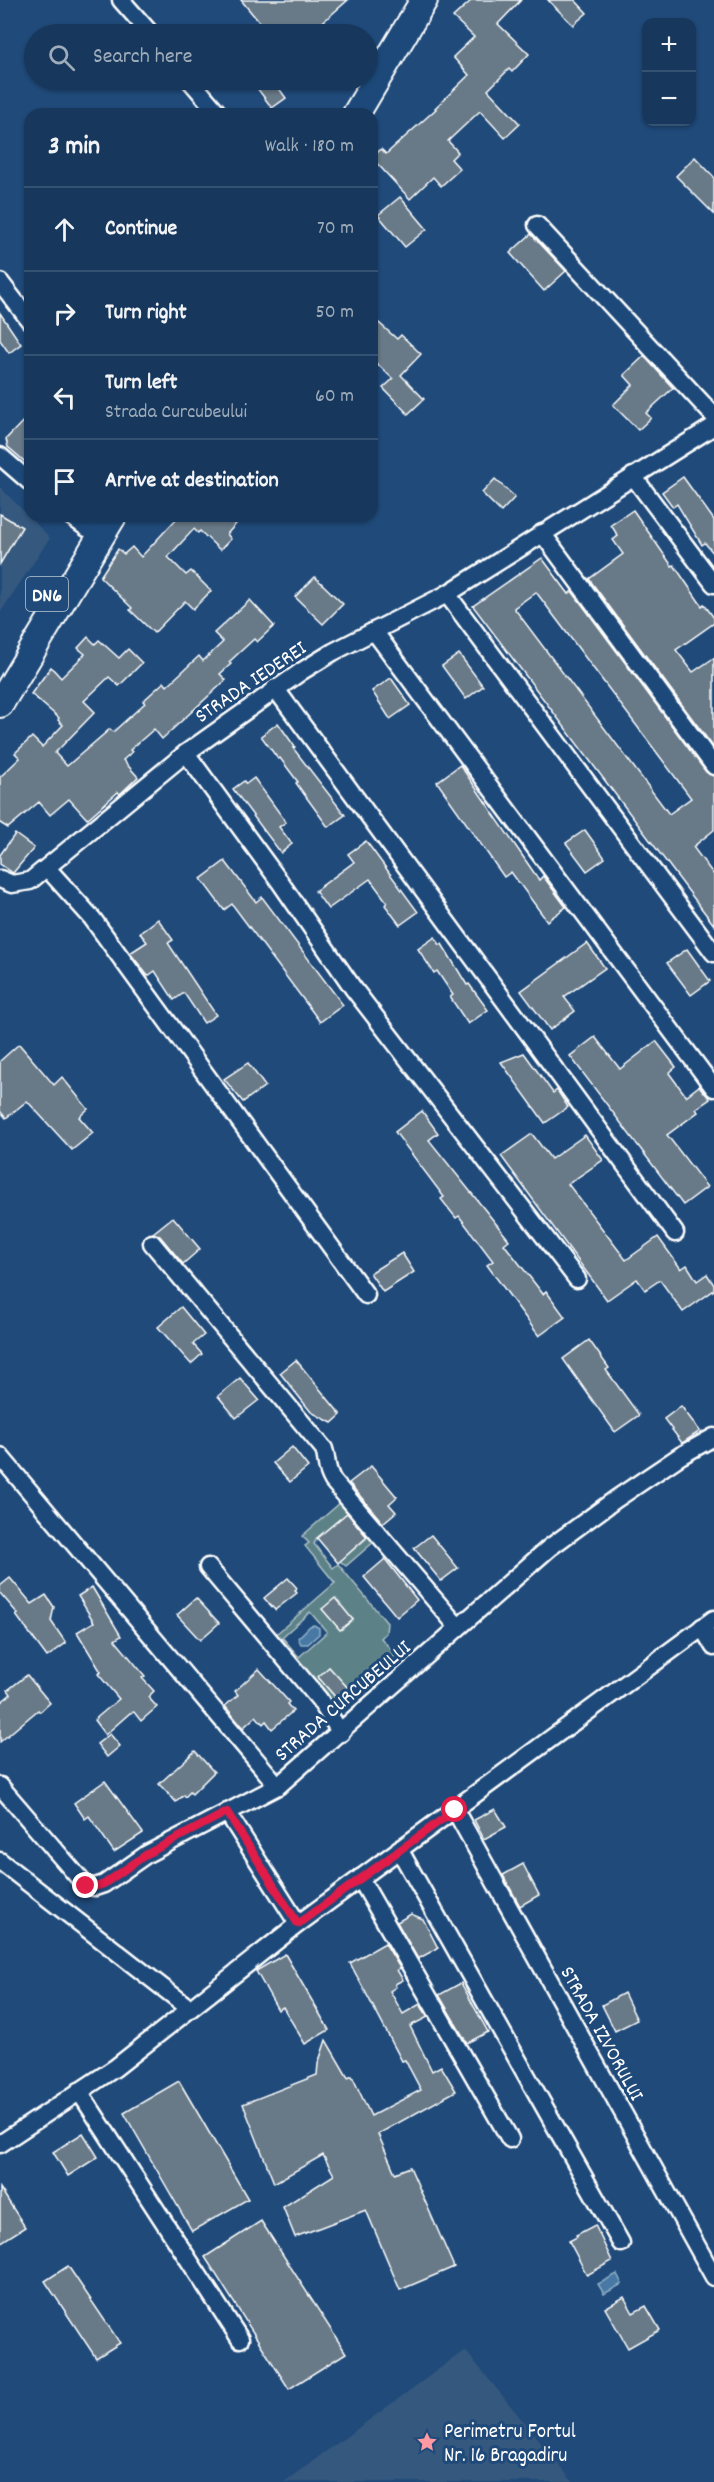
<!DOCTYPE html>
<meta charset="utf-8">
<style>
:root{--surface:#17385c;--page:#244365;--text:#f1f3f6;--muted:#9eacbb;--line:#365272}
body{margin:0;font-family:Dekko,sans-serif;background:var(--page);color:var(--text)}
.controls{position:absolute;right:18px;top:18px;display:grid;overflow:hidden;border-radius:12px;box-shadow:0 2px 4px #0004}
.controls button{width:54px;height:54px;display:grid;place-items:center;padding:0;border:0;border-bottom:2px solid var(--line);background:var(--surface);color:var(--text);font:30px sans-serif}
.stop{position:absolute;width:18px;height:18px;margin:-14px;border:4px solid #e11d48;border-radius:50%;background:#fff}
.stop.end{background:#e11d48;border-color:#fff;box-shadow:0 2px 6px #0008}
.list{margin:0;padding:0;list-style:none}
h2{display:flex;justify-content:space-between;align-items:center;height:78px;margin:0;padding:0 24px;font-size:26px}
h2 small{font-size:20px;font-weight:400;color:var(--muted)}
.list li{display:grid;grid-template-columns:39px 1fr auto;gap:18px;align-items:center;box-sizing:border-box;height:84px;padding:0 24px;border-top:2px solid var(--line)}
.list b{display:block;font-size:22px;white-space:nowrap}
.list p{margin:0;font-size:20px;white-space:nowrap;color:var(--muted)}
.list em{font-size:20px;font-style:normal;color:var(--muted)}
.icon{flex:none;width:33px;height:33px;fill:none;stroke:currentColor;stroke-width:2;stroke-linecap:round;stroke-linejoin:round}
.map{position:relative;flex:none;width:714px;height:2482px;overflow:hidden}
.search{position:absolute;background:var(--surface);box-shadow:0 2px 4px #0004;left:24px;top:24px;width:354px;height:66px;display:flex;align-items:center;gap:15px;box-sizing:border-box;padding:0 21px;border-radius:33px;color:var(--muted);font-size:22px}
.panel{position:absolute;background:var(--surface);box-shadow:0 2px 4px #0004;left:24px;top:108px;width:354px;height:414px;border-radius:18px}
.map>svg:first-child{display:block}
.built{fill:#35587e}
.grass{fill:#5c8288;stroke:#aec0c4;stroke-width:1.5;fill-rule:evenodd}
.water{fill:#4779a4;stroke:#91afc8;stroke-width:1.5}
.building{fill:#677987;stroke:#fff;stroke-width:1.5;fill-rule:evenodd}
.lines{fill:none;stroke-linecap:round;stroke-linejoin:round}
.minor-casing{stroke:#fff;stroke-width:21}
.highway-casing{stroke:#fff;stroke-width:30}
.minor{stroke:#1f4a7a;stroke-width:16}
.highway{stroke:#1f4a7a;stroke-width:26}
.route{stroke:#e11d48;stroke-width:8}
.labels{text-anchor:middle;stroke-width:6;stroke-linejoin:round;paint-order:stroke}
.shield{fill:#1f4a7a;stroke:#bcc9d7;stroke-width:1.5}
.shield-label{font-size:20px;font-weight:bold;fill:#fff}
.street-label{font-size:21px;fill:#fff;stroke:#1f4a7a}
.poi-label{font-size:21px;fill:#fff;stroke:#1f4a7a;text-anchor:start}
</style>
<div class="map">
<svg width="714" height="2482" viewBox="0 0 714 2482">
<rect width="100%" height="100%" fill="#1f4a7a"/>
<filter id="ink" filterUnits="userSpaceOnUse"><feTurbulence type="fractalNoise" baseFrequency=".0167" numOctaves="2"/><feDisplacementMap in="SourceGraphic" scale="12" xChannelSelector="R" yChannelSelector="G"/><feConvolveMatrix kernelMatrix="1 2 1 2 8 2 1 2 1" color-interpolation-filters="sRGB"/></filter>
<g filter="url(#ink)">
<g class="built">
<path d="M0 487 50 538 0 613Z"/>
<path d="M465 2350 573 2482H284Z"/>
</g>
<path class="grass" d="M340 1503H344L376 1540 346 1566 340 1561 366 1539 345 1515 317 1538 314 1544 333 1568 338 1564 387 1623 386 1633 381 1638 396 1655 339 1709 275 1635 335 1583 305 1546 309 1543 302 1536ZM323 1609 353 1619 341 1630ZM310 1612 327 1632 299 1657 282 1637ZM329 1667 348 1688 336 1698 318 1677Z"/>
<g class="water">
<path d="M314 1625 319 1628V1634L308 1644H301L298 1638 310 1626Z"/>
<path d="M617 2274 622 2284 604 2294 598 2284Z"/>
</g>
<g class="building">
<path d="M241 0H348L309 34H269Z"/>
<path d="M472 0H521L498 24 529 54 512 72 509 69 488 90 520 124 505 138 480 111 448 141 458 152 451 159 460 169 441 186 433 177 410 199 372 158 381 149 386 154 436 109 435 108 469 75 453 57 474 37 453 17Z"/>
<path d="M548 0H575L587 13 573 25Z"/>
<path d="M251 80H273L286 98 272 108Z"/>
<path d="M695 157 714 177V214L676 176Z"/>
<path d="M400 197 427 229 405 247 378 215Z"/>
<path d="M531 234 566 271 544 291 510 253Z"/>
<path d="M0 313 21 344 9 353 0 340Z"/>
<path d="M379 323 397 339 401 335 421 354 401 375 424 399 408 414 383 388 393 379 372 359V331Z"/>
<path d="M644 356 673 388 646 413 651 418 638 430 613 405 633 385 624 375Z"/>
<path d="M30 414V466L8 447 6 439Z"/>
<path d="M683 477 714 520V554L705 543 702 545 677 504 673 507 662 492Z"/>
<path d="M495 479 515 497 501 512 482 493Z"/>
<path d="M633 510 672 566 674 565 702 606 704 604 714 618V623L676 650 693 672 714 658V748L589 579 623 554 613 540 618 536 611 525Z"/>
<path d="M0 514 22 527 0 564Z"/>
<path d="M179 516H243L227 534 231 539 220 550 200 531 198 533 194 529 168 557 186 575 191 571 211 591 193 609 185 601 154 633 130 610 132 608 100 577 118 549 124 554 132 547 141 557Z"/>
<path d="M542 558 569 594 572 591 706 772 714 776V830L693 847 714 875V925L473 606ZM536 592 691 798 669 814 514 608Z"/>
<path d="M315 577 343 604 323 624 295 597Z"/>
<path d="M250 600 274 626 257 642 254 639 229 662 231 664 220 674 226 680 162 739 154 729 130 750 132 752 123 760 138 777 120 794 118 792 87 819 69 799 50 815 39 802 8 828 0 823V777L20 758 15 753 32 737 42 747 63 725 58 720 59 718 31 694 51 667 61 678 85 654 78 648 88 637 95 644 99 640 119 658 128 649 142 663 119 686 109 677 84 701 95 712 55 753 67 766 110 729 113 732 145 703 143 701 164 682 167 686 199 656 203 661 223 642 214 633Z"/>
<path d="M459 654 483 686 466 699 442 666Z"/>
<path d="M391 678 410 705 390 719 372 691Z"/>
<path d="M278 723 295 747 293 748 345 815 328 827 296 783 298 782 280 758 278 759 261 736Z"/>
<path d="M460 765 539 880 543 876 566 907 547 921 511 872 504 877 437 782Z"/>
<path d="M254 778 286 822 279 827 292 844 281 853 233 789 244 781 246 784Z"/>
<path d="M585 830 605 858 587 871 566 843Z"/>
<path d="M15 834 34 848 13 873 0 864V855Z"/>
<path d="M366 841 418 912 400 925 385 905 387 902 370 879 328 909 315 891 354 862 348 854Z"/>
<path d="M225 861 256 902 262 897 343 1005 320 1022 232 904 224 910 201 879Z"/>
<path d="M158 919 173 940 168 943 216 1015 204 1023 184 993 174 1000 155 971 148 976 130 953 147 942 140 933Z"/>
<path d="M435 937 440 945 442 944 467 985 469 984 488 1010 468 1024 450 997 453 995 437 971 434 973 418 949Z"/>
<path d="M587 943 605 968 564 997 575 1011 550 1030 521 991Z"/>
<path d="M687 949 710 981 691 995 667 963Z"/>
<path d="M595 1037 620 1069 656 1041 676 1067 669 1073 686 1096 699 1086 710 1099 696 1109 698 1112 667 1135 707 1187 683 1205 570 1056Z"/>
<path d="M19 1044 54 1085 62 1077 88 1109 79 1117 93 1133 72 1150 27 1101 6 1118 0 1111V1061Z"/>
<path d="M524 1053 553 1093 557 1090 568 1107 545 1123 501 1062Z"/>
<path d="M248 1063 265 1086 243 1102 224 1079Z"/>
<path d="M422 1111 438 1133 429 1140 509 1240 504 1244 543 1294 546 1291 565 1317 539 1336 487 1265 493 1261 459 1216 456 1218 441 1199 444 1197 395 1132Z"/>
<path d="M532 1134 551 1159 585 1135 603 1160 568 1184 626 1260 658 1237 681 1269 687 1265 697 1281 707 1274 714 1285V1290L683 1312 660 1280 645 1290 637 1279 607 1300 501 1156Z"/>
<path d="M173 1217 200 1249 183 1264 160 1236 153 1233Z"/>
<path d="M402 1253 414 1272 383 1292 370 1273Z"/>
<path d="M181 1307 204 1335 193 1344 202 1354 191 1364 158 1327Z"/>
<path d="M589 1340 609 1368 606 1370 639 1415 615 1432 563 1359Z"/>
<path d="M296 1360 341 1415 332 1423 311 1412 280 1373Z"/>
<path d="M240 1378 259 1400 236 1418 218 1396Z"/>
<path d="M681 1406 700 1431 682 1443 664 1419Z"/>
<path d="M292 1447 308 1467 290 1482 273 1463Z"/>
<path d="M371 1466 397 1497 389 1504 396 1512 383 1523 349 1483Z"/>
<path d="M347 1513 367 1537 338 1563 317 1538Z"/>
<path d="M431 1535 458 1568 441 1581 414 1548Z"/>
<path d="M385 1559 417 1600 397 1617 364 1577Z"/>
<path d="M10 1578 32 1604 46 1595 54 1607 51 1621 66 1643 47 1657 16 1615 18 1614 0 1593V1586Z"/>
<path d="M288 1578 297 1588 295 1591 297 1593 275 1610 264 1598Z"/>
<path d="M92 1587 121 1636 115 1640 145 1676 142 1678 154 1691 148 1697 157 1707 141 1721 134 1712 130 1713 105 1735 94 1720 119 1699 98 1674 101 1672 77 1632 94 1622 78 1596Z"/>
<path d="M196 1598 219 1623 200 1640 177 1615Z"/>
<path d="M335 1598 353 1620 340 1630 322 1609Z"/>
<path d="M329 1667 348 1688 337 1699 318 1677Z"/>
<path d="M259 1669 289 1702 287 1704 293 1711 272 1729 266 1721 263 1724 256 1716 243 1728 225 1706 238 1695 235 1691Z"/>
<path d="M27 1675 50 1703 40 1712 38 1710 0 1742V1703L11 1694 8 1690Z"/>
<path d="M110 1734 120 1746 107 1757 97 1744Z"/>
<path d="M195 1751 214 1772 192 1794 190 1792 185 1797 184 1795 176 1802 159 1784Z"/>
<path d="M105 1781 143 1833 114 1852 89 1816 85 1819 74 1803Z"/>
<path d="M495 1809 506 1827 484 1839 474 1820Z"/>
<path d="M523 1864 539 1895 520 1906 503 1875Z"/>
<path d="M411 1914 423 1919 438 1948 418 1959 397 1922Z"/>
<path d="M385 1943 400 1968 397 1970 403 1980 395 1984 396 1987 390 1991 403 2014 420 2004 428 2017 410 2026 432 2071 441 2066 456 2091 378 2134 395 2173 410 2167 454 2267 400 2290 366 2210 295 2237 283 2207 334 2175 323 2155 274 2183 243 2104 317 2075 318 2064 326 2040 348 2078 352 2076 371 2116 421 2090 405 2060 402 2061 350 1963Z"/>
<path d="M285 1954 329 2030 305 2044 283 2007 278 2010 256 1971Z"/>
<path d="M461 1983 488 2032 467 2043 439 1995Z"/>
<path d="M624 1993 637 2020 615 2031 602 2005Z"/>
<path d="M179 2081 248 2199 192 2231 124 2113Z"/>
<path d="M83 2133 98 2157 68 2176 53 2152Z"/>
<path d="M0 2188 25 2227 0 2243Z"/>
<path d="M261 2221 346 2353 289 2389 205 2257Z"/>
<path d="M595 2225 612 2261 587 2275 569 2241 577 2237 576 2235Z"/>
<path d="M68 2266 120 2343 96 2358 45 2281Z"/>
<path d="M624 2297 633 2313 646 2306 660 2330 628 2348 605 2308Z"/>
</g>
<g class="lines">
<g class="minor-casing">
<g id="minor">
<path d="M121 0 151 34"/>
<path d="M190 80 219 114"/>
<path d="M537 225 714 416"/>
<path d="M0 282 30 321"/>
<path d="M0 456 30 482"/>
<path d="M633 476 714 584"/>
<path d="M71 516 87 528"/>
<path d="M542 533 714 766"/>
<path d="M447 594 714 953"/>
<path d="M374 631 714 1088"/>
<path d="M275 688 675 1233"/>
<path d="M186 753 280 882 353 988 577 1279"/>
<path d="M47 868 92 918 366 1295"/>
<path d="M0 879 12 884 30 881 186 753 302 671 333 652 447 594 714 426"/>
<path d="M152 1243 324 1449C328 1462 325 1468 333 1481L458 1627"/>
<path d="M0 1456 278 1786"/>
<path d="M208 1567 319 1699 341 1733"/>
<path d="M702 1627 714 1647"/>
<path d="M0 1786 86 1886 95 1887 104 1884 147 1854 278 1786 549 1548 616 1499 680 1456 714 1437"/>
<path d="M455 1810 714 2277"/>
<path d="M227 1812 298 1924"/>
<path d="M399 1849 621 2243"/>
<path d="M0 1861 189 2008"/>
<path d="M360 1878 510 2139"/>
<path d="M79 2091 240 2339"/>
<path d="M0 2144 115 2068 298 1924 714 1619"/>
</g>
</g>
<g class="highway-casing">
<g id="highway">
<path d="M356 114 424 0"/>
<path d="M0 704 113 516"/>
</g>
</g>
<use href="#minor" class="minor"/>
<use href="#highway" class="highway"/>
</g>
</g>
<g class="lines" filter="url(#ink)">
<path class="route" d="M86 1886 95 1887 104 1884 147 1854 227 1812 298 1924 455 1810"/>
</g>
<defs>
<g id="sight-bare" transform="scale(1.62)"><path d="M0-6L1.8-2.2L6-1.7L2.9 1.2L3.7 5.4L0 3.3L-3.7 5.4L-2.9 1.2L-6-1.7L-1.8-2.2Z" fill="#ff9aa2" stroke="#1f4a7a" stroke-width="2.5" paint-order="stroke"/></g>
</defs>
<g fill-rule="evenodd">
<use href="#sight-bare" x="427" y="2442"/>
</g>
<g class="labels">
<rect class="shield" x="26" y="577" width="42" height="34" rx="4.5"/>
<g class="shield-label">
<text x="47" y="601">DN6</text>
</g>
<g class="street-label">
<text transform="translate(250 681) rotate(-34)" y="7">STRADA IEDEREI</text>
<text transform="translate(342 1700) rotate(-41)" y="7">STRADA CURCUBEULUI</text>
<text transform="translate(603 2033) rotate(61)" y="7">STRADA IZVORULUI</text>
</g>
<g class="poi-label">
<text x="444" y="2437">Perimetru Fortul<tspan x="444" dy="24">Nr. 16 Bragadiru</tspan></text>
</g>
</g>
</svg>
<div class="controls">
<button>+</button>
<button>−</button>
</div>
<div class="stop" style="left:455px;top:1810px"></div>
<div class="stop end" style="left:86px;top:1886px"></div>
<div class="search"><svg class="icon" aria-label="search" viewBox="0 0 24 24"><circle cx="10" cy="10" r="6"/><path d="M15 15l6 6"/></svg>Search here</div>
<section class="panel">
<h2>3 min<small>Walk · 180 m</small></h2>
<ul class="list">
<li><svg class="icon" aria-label="ahead" viewBox="0 0 24 24"><path d="M12 20V5M6 11l6-6 6 6"/></svg><div><b>Continue</b></div><em>70 m</em></li>
<li><svg class="icon" aria-label="right" viewBox="0 0 24 24"><path d="M7 20v-9h11M14 6l5 5-5 5"/></svg><div><b>Turn right</b></div><em>50 m</em></li>
<li><svg class="icon" aria-label="left" viewBox="0 0 24 24"><path d="M17 20v-9H6M10 6l-5 5 5 5"/></svg><div><b>Turn left</b><p>Strada Curcubeului</p></div><em>60 m</em></li>
<li><svg class="icon" aria-label="arrive" viewBox="0 0 24 24"><path d="M6 21V4h12l-3 4 3 4H6"/></svg><div><b>Arrive at destination</b></div></li>
</ul>
</section>
</div>
